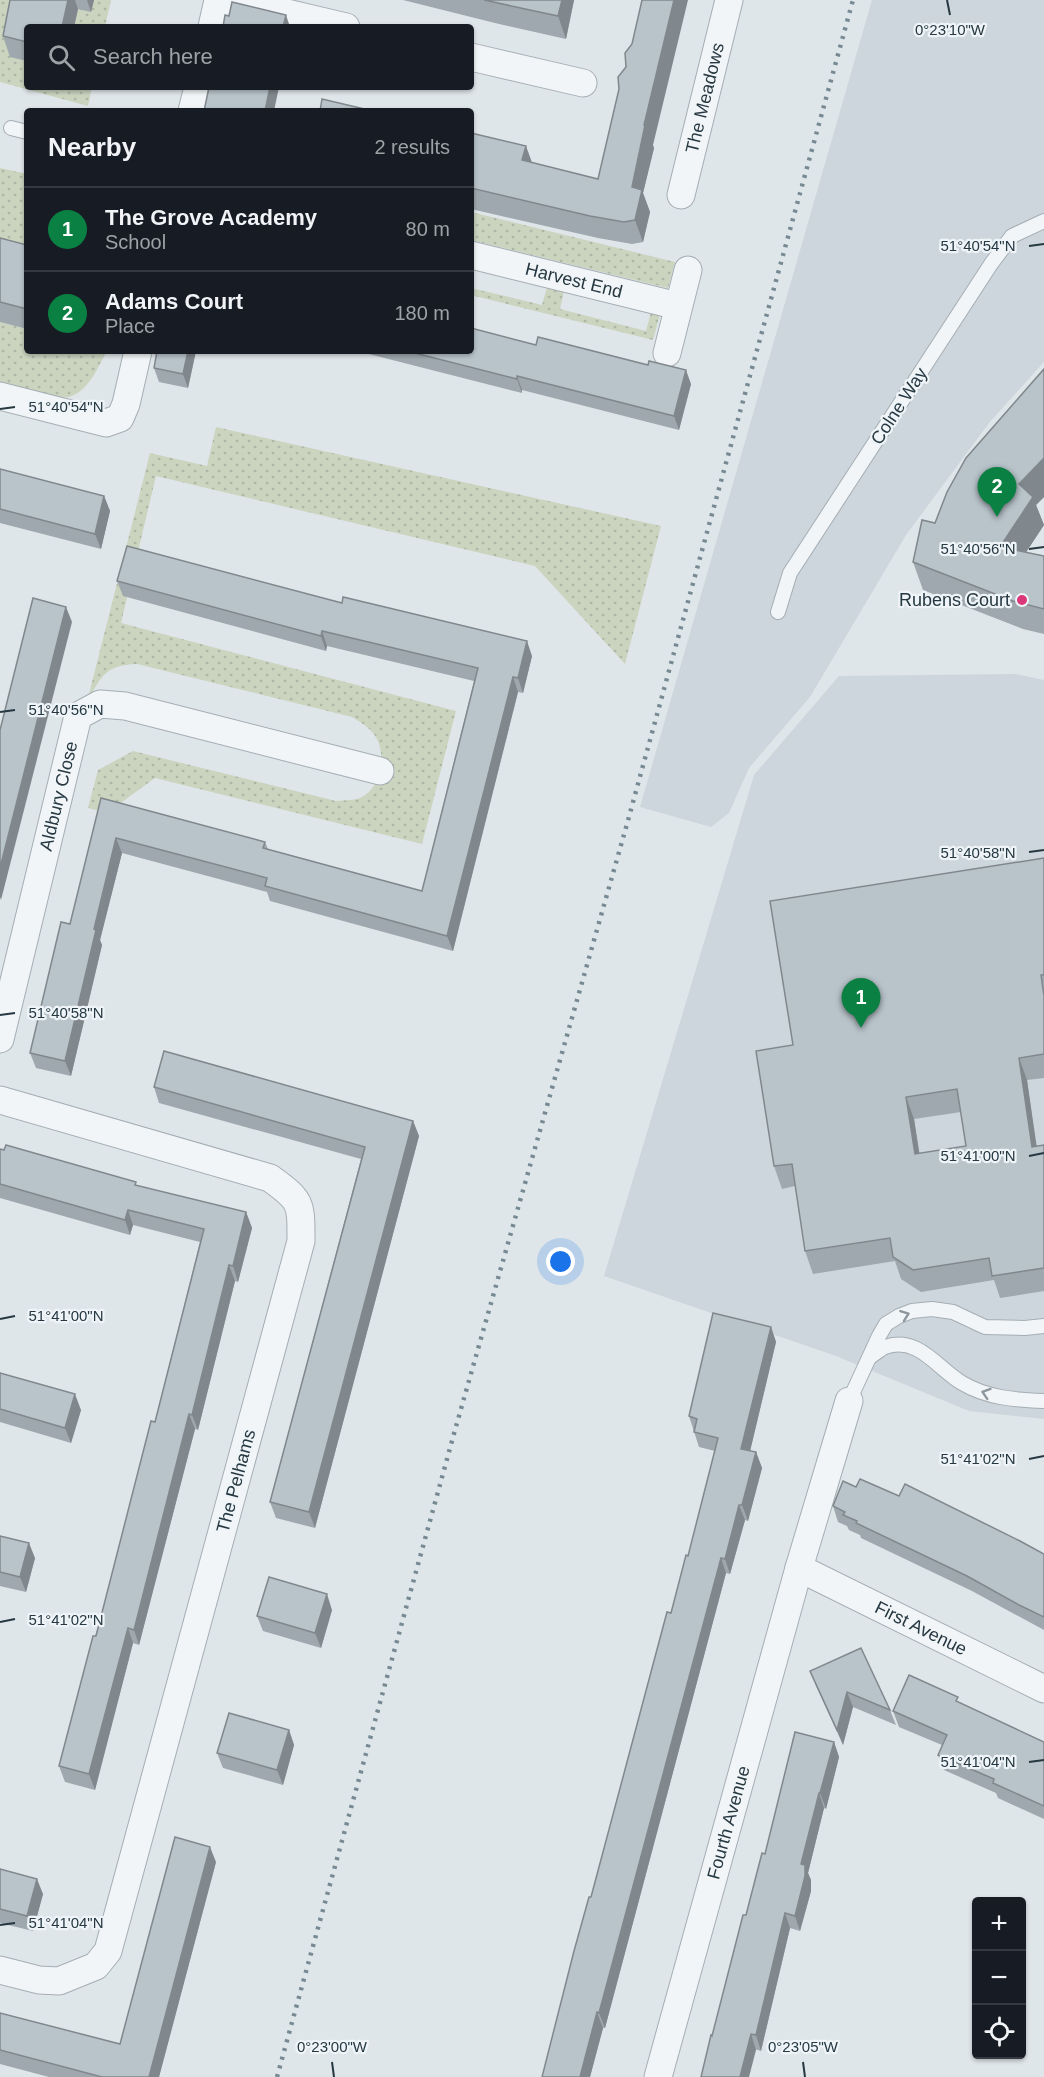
<!DOCTYPE html>
<meta charset="utf-8">
<style>
:root{--surface:#171b24;--page:#20242c;--text:#f1f3f6;--muted:#9ea1a6;--line:#363941;--accent:#0b8043}
body{margin:0;font-family:Arial,sans-serif;background:var(--page);color:var(--text)}
.controls{position:absolute;right:18px;bottom:18px;display:grid;overflow:hidden;border-radius:6px;box-shadow:0 2px 4px #0004}
.controls button{width:54px;height:54px;display:grid;place-items:center;padding:0;border:0;border-bottom:2px solid var(--line);background:var(--surface);color:var(--text);font:30px sans-serif}
.you{position:absolute;left:561px;top:1262px;width:21px;height:21px;margin:-15px;border:4px solid #fff;border-radius:50%;background:#1a73e8;box-shadow:0 0 0 9px #1a73e833}
.badge{display:grid;place-items:center;width:39px;height:39px;border-radius:50%;background:var(--accent);color:#fff;font-size:20px;font-weight:700}
.pin{position:absolute;translate:-50% -50px;filter:drop-shadow(0 2px 3px #0008)}
.pin::after{content:'';position:absolute;top:32px;width:21px;height:18px;background:inherit;clip-path:polygon(0 0,100% 0,50% 100%)}
.list{margin:0;padding:0;list-style:none}
h2{display:flex;justify-content:space-between;align-items:center;height:78px;margin:0;padding:0 24px;font-size:26px}
h2 small{font-size:20px;font-weight:400;color:var(--muted)}
.list li{display:grid;grid-template-columns:39px 1fr auto;gap:18px;align-items:center;box-sizing:border-box;height:84px;padding:0 24px;border-top:2px solid var(--line)}
.list b{display:block;font-size:22px;white-space:nowrap}
.list p{margin:0;font-size:20px;white-space:nowrap;color:var(--muted)}
.list em{font-size:20px;font-style:normal;color:var(--muted)}
.icon{flex:none;width:33px;height:33px;fill:none;stroke:currentColor;stroke-width:2;stroke-linecap:round;stroke-linejoin:round}
.map{position:relative;flex:none;width:1044px;height:2077px;overflow:hidden}
.search{position:absolute;background:var(--surface);box-shadow:0 2px 4px #0004;left:24px;top:24px;width:450px;height:66px;display:flex;align-items:center;gap:15px;box-sizing:border-box;padding:0 21px;border-radius:6px;color:var(--muted);font-size:22px}
.panel{position:absolute;background:var(--surface);box-shadow:0 2px 4px #0004;left:24px;top:108px;width:450px;height:246px;border-radius:6px}
.map>svg:first-child{display:block}
.built{fill:#cdd6dc}
.grass{fill:url(#grass-dots)}
.lines{fill:none;stroke-linecap:round;stroke-linejoin:round}
.service-casing{stroke:#a4aeb4;stroke-width:16}
.minor-casing{stroke:#a4aeb4;stroke-width:29}
.service{stroke:#f2f5f7;stroke-width:14}
.minor{stroke:#f2f5f7;stroke-width:27}
.rail{stroke:#778a94;stroke-width:4.5;stroke-dasharray:3 6;stroke-linecap:butt}
.wall{fill:#9ea8ae;fill-rule:evenodd}
.shaded-wall{fill:#81888d}
.building{fill:#b8c3ca;stroke:#81888d;stroke-width:1.5;fill-rule:evenodd}
.oneway{stroke:#8c969c}
.ticks{fill:none;stroke:#263842;stroke-width:2}
.poi-dot{fill:#da387a;stroke:#eef4f7;stroke-width:2}
.labels{text-anchor:middle;stroke-width:4.5;stroke-linejoin:round;paint-order:stroke}
.street-label{font-size:18px;fill:#263842;stroke:#eef4f7}
.poi-label{font-size:18px;fill:#263842;stroke:#eef4f7;text-anchor:end}
.ticks-label{font-size:15px;text-anchor:middle;fill:#263842;stroke:#eef4f7;stroke-width:4.5;stroke-linejoin:round;paint-order:stroke}
</style>
<div class="map">
<svg width="1044" height="2077" viewBox="0 0 1044 2077">
<defs>
<pattern id="grass-dots" width="8" height="8" patternUnits="userSpaceOnUse" patternTransform="scale(1.5)"><rect width="8" height="8" fill="#cad4bf"/><path d="M2 2h.1M6 6h.1" fill="none" stroke="#adb7a5" stroke-width="1.8" stroke-linecap="round"/></pattern>
</defs>
<rect width="100%" height="100%" fill="#dfe6e9"/>
<g class="built">
<path d="M872 0H1044V362L989 423 906 535 810 697 749 768 729 813 711 827 640 807Z"/>
<path d="M1016 674 1044 680V1419L969 1411 836 1356 604 1276 754 775 839 676Z"/>
</g>
<g class="grass">
<path d="M0 0H111L105 27H27V87H92L88 106 0 82Z"/>
<path d="M0 168 27 174V266L0 259Z"/>
<path d="M471 212 675 262 668 288 471 240Z"/>
<path d="M547 287 564 291 560 309 646 331 651 312 660 314 653 340 471 295V288L542 305Z"/>
<path d="M0 322 27 329V351H107C98 367 89 391 69 397 60 399 12 385 0 382Z"/>
<path d="M216 427 661 526 625 664 535 566 156 476 121 623 456 711 422 844 155 778 107 813 88 808 98 770 133 751 336 801C345 800 356 801 364 796 381 785 386 757 377 739 372 729 362 723 352 717L137 664C105 665 101 677 87 702L150 453 207 466Z"/>
</g>
<g class="lines">
<g class="service-casing">
<g id="service">
<path d="M11 128 27 132"/>
<path d="M778 612 790 573 991 264 1012 236 1044 221"/>
<path d="M870 1357C875 1354 880 1349 885 1347 918 1335 938 1369 962 1383 987 1398 1016 1400 1044 1401"/>
<path d="M849 1401 879 1336 886 1324 899 1316 912 1311 932 1309 953 1312 985 1327 1025 1328 1044 1326"/>
</g>
</g>
<g class="minor-casing">
<g id="minor">
<path d="M232 0 346 27"/>
<path d="M212 27 218 0"/>
<path d="M471 57 583 83"/>
<path d="M192 111 198 87"/>
<path id="s1" d="M681 195 729 0"/>
<path id="s2" d="M471 255 678 306"/>
<path d="M667 353 688 270"/>
<path d="M0 396 106 423 120 418 126 404 138 351"/>
<path id="s3" d="M0 1039 78 716 100 704 125 706 380 771"/>
<path d="M0 1100 270 1178C302 1201 301 1203 301 1241L108 1951 96 1966 59 1981 39 1980 0 1970"/>
<path id="s4" d="M799 1568 1044 1689"/>
<path id="s5" d="M658 2077 799 1568 849 1401"/>
</g>
</g>
<use href="#service" class="service"/>
<use href="#minor" class="minor"/>
<path class="rail" d="M277 2077 455 1430 627 824 853 0"/>
</g>
<g class="wall">
<path d="M10 0H94L91 12 78 9 74 27H27V61L10 57 3 36Z"/>
<path d="M403 0H574L566 39 495 23Z"/>
<path d="M619 89 654 148 643 193 650 212 643 242 632 244 598 238 471 209V133L532 163 598 179Z"/>
<path d="M0 238 27 245V329L0 322Z"/>
<path d="M196 351 188 388 159 382 154 368Z"/>
<path d="M357 351H471L691 384 679 430 522 390V393Z"/>
<path d="M1044 369V497L1036 505 1044 525 1026 552 1044 556V634L1023 629 923 590 913 562 935 523Z"/>
<path d="M0 469 104 496 110 511 101 549 0 523Z"/>
<path d="M117 581 532 656 523 693 518 692 453 951 270 901 267 892 122 853 100 940 102 945 71 1076 36 1068 30 1053 70 924 101 798 265 842 268 849 422 891 474 681 327 646 326 651 123 596Z"/>
<path d="M1044 858V1078L1027 1080 1036 1146 1044 1145V1291L1000 1298 994 1280 921 1292 901 1279 895 1261 813 1274 805 1251 795 1186 782 1189 774 1166ZM961 1112 966 1146 919 1153 914 1119Z"/>
<path d="M154 1087 413 1121 419 1136 315 1528 276 1518 270 1502 361 1159 159 1103Z"/>
<path d="M0 1149 137 1186 246 1212 252 1228 238 1282 235 1281 198 1430 195 1429 139 1645 133 1643 95 1790 65 1782 59 1766 155 1422 200 1242 133 1225 130 1235 0 1198Z"/>
<path d="M771 1327 776 1342 750 1451 756 1452 762 1468 748 1521 745 1520 730 1574 726 1573 605 2028H603L590 2077H542L671 1613 688 1556 715 1451 699 1447 689 1416Z"/>
<path d="M0 1373 81 1410 71 1443 0 1422Z"/>
<path d="M856 1487 899 1496 1044 1554V1630L972 1591 861 1538 860 1535 849 1530 847 1526 838 1522 833 1506Z"/>
<path d="M0 1536 35 1558 26 1592 0 1586Z"/>
<path d="M332 1610 321 1648 263 1631 257 1616Z"/>
<path d="M810 1671 890 1710 896 1725 853 1707 843 1745 816 1686Z"/>
<path d="M960 1703 1044 1742V1819L998 1798 996 1793 944 1770 938 1755 942 1745 899 1727 893 1711Z"/>
<path d="M289 1730 294 1745 283 1785 223 1768 217 1753Z"/>
<path d="M834 1742 839 1757 826 1809 824 1808 808 1873 811 1880V1891L800 1931 790 1928 761 2051 712 2036 746 1915 765 1854Z"/>
<path d="M216 1862 159 2077H49L0 2064V2013L120 2044Z"/>
<path d="M0 1869 43 1894 33 1931 0 1923Z"/>
</g>
<g class="shaded-wall">
<path d="M68 0H75L78 9 74 27H62Z"/>
<path d="M87 0H94L91 12Z"/>
<path d="M562 0H574L566 39 558 16Z"/>
<path d="M674 0H688L653 145 654 148 643 193 650 212 643 242 635 220 632 187 644 125Z"/>
<path d="M286 15 290 27H283Z"/>
<path d="M270 87H279L274 111H265Z"/>
<path d="M526 146 534 168 522 160Z"/>
<path d="M188 351H196L188 388 183 374Z"/>
<path d="M686 370 691 384 679 430 674 416Z"/>
<path d="M517 376 522 390V393L517 379Z"/>
<path d="M1044 458V497L1036 505 1044 525 1011 575 1000 547 1019 484Z"/>
<path d="M104 496 110 511 101 549 95 534Z"/>
<path d="M66 607 72 622 1 900 0 897V868Z"/>
<path d="M322 631 327 646 326 651 321 636Z"/>
<path d="M527 641 532 656 523 693 518 678Z"/>
<path d="M513 677 518 692 453 951 447 936Z"/>
<path d="M116 838 122 853 100 940 102 945 71 1076 65 1061 94 929Z"/>
<path d="M1019 1058 1027 1080 1040 1169 1032 1147Z"/>
<path d="M906 1097 914 1119 923 1176 915 1154Z"/>
<path d="M413 1121 419 1136 315 1528 309 1512Z"/>
<path d="M128 1210 133 1225 130 1235 125 1220Z"/>
<path d="M246 1212 252 1228 238 1282 233 1266Z"/>
<path d="M229 1265 235 1281 198 1430 192 1415Z"/>
<path d="M771 1327 776 1342 747 1464 741 1449Z"/>
<path d="M75 1394 81 1410 71 1443 65 1428Z"/>
<path d="M189 1414 195 1429 139 1645 134 1630Z"/>
<path d="M756 1452 762 1468 748 1521 742 1505Z"/>
<path d="M739 1505 745 1520 730 1574 725 1559Z"/>
<path d="M29 1543 35 1558 26 1592 20 1577Z"/>
<path d="M721 1558 726 1573 605 2028 599 2013Z"/>
<path d="M327 1594 332 1610 321 1648 315 1633Z"/>
<path d="M128 1628 133 1643 95 1790 89 1774Z"/>
<path d="M847 1692 853 1707 843 1745 837 1730Z"/>
<path d="M289 1730 294 1745 283 1785 277 1770Z"/>
<path d="M834 1742 839 1757 826 1809 820 1793Z"/>
<path d="M819 1793 824 1808 808 1873 811 1880V1891L800 1931 795 1916 801 1864Z"/>
<path d="M210 1847 216 1862 159 2077H149Z"/>
<path d="M37 1879 43 1894 33 1931 27 1916Z"/>
<path d="M785 1913 790 1928 761 2051 756 2035Z"/>
<path d="M597 2012 603 2028 590 2077H580Z"/>
<path d="M751 2034 756 2050 749 2077H740Z"/>
</g>
<g class="building">
<path d="M10 0H68L62 27H27V42L3 36Z"/>
<path d="M484 0H562L558 16Z"/>
<path d="M642 0H674L644 125H645L632 187 642 190 635 220 624 222 590 216 471 188V133L526 146 522 160 598 179 619 89 618 77 626 67 625 53 632 44Z"/>
<path d="M232 2 286 15 283 27H223L225 15 229 16Z"/>
<path d="M209 87H270L265 111H204Z"/>
<path d="M322 99 373 111H320Z"/>
<path d="M0 238 27 245V309L0 302Z"/>
<path d="M471 328 536 345 538 337 648 365 649 361 686 370 674 416 517 376V379L407 351H471Z"/>
<path d="M157 351H188L183 374 154 368Z"/>
<path d="M1044 369V458L1019 484 1033 497 1000 547 1044 556V609L1013 601 913 562 922 520 935 523 947 492 966 458Z"/>
<path d="M0 469 104 496 95 534 0 509Z"/>
<path d="M127 546 342 603 343 597 527 641 518 678 513 677 447 936 265 886 267 878 116 838 94 929 96 930 65 1061 30 1053 61 922 70 924 101 798 265 842 263 848 422 891 478 668 322 631 321 636 117 581Z"/>
<path d="M33 598 66 607 0 868V730Z"/>
<path d="M1044 858V975H1041L1044 996V1054L1019 1058 1032 1147 1044 1145V1268L992 1276 989 1258 913 1270 893 1257 890 1238 805 1251 792 1164 774 1166 756 1051 793 1045 770 901ZM957 1089 966 1146 915 1154 906 1097Z"/>
<path d="M164 1051 413 1121 309 1512 270 1502 365 1147 154 1087Z"/>
<path d="M6 1145 136 1182 135 1185 246 1212 233 1266 229 1265 192 1415 189 1414 134 1630 128 1628 89 1774 59 1766 93 1636H96L151 1421 155 1422 204 1229 128 1210 125 1220 0 1184V1149L4 1150Z"/>
<path d="M713 1313 771 1327 741 1449 756 1452 742 1505H739L725 1559 721 1558 599 2013 597 2012 580 2077H542L574 1951 589 1897H591L667 1612 671 1613 686 1555 688 1556 718 1438 694 1432 697 1419 689 1416Z"/>
<path d="M0 1373 75 1394 65 1428 0 1409Z"/>
<path d="M860 1479 899 1496 905 1484 1020 1541 1044 1554V1617L1019 1605 967 1576 856 1523 857 1521 843 1515 845 1512 833 1506 843 1481 856 1487Z"/>
<path d="M0 1536 29 1543 20 1577 0 1572Z"/>
<path d="M269 1577 327 1594 315 1633 257 1616Z"/>
<path d="M861 1648 890 1710 847 1692 837 1730 810 1671Z"/>
<path d="M909 1675 958 1697 956 1701 1044 1742V1806L993 1783 994 1779 938 1755 947 1735 893 1711Z"/>
<path d="M229 1713 289 1730 277 1770 217 1753Z"/>
<path d="M795 1732 834 1742 820 1793H819L801 1864 805 1865V1876L795 1916 785 1913 756 2035 751 2034 740 2077H701L711 2035 712 2036 743 1915H746L762 1853 765 1854Z"/>
<path d="M175 1837 210 1847 149 2077H102L0 2050V2013L120 2044Z"/>
<path d="M0 1869 37 1879 27 1916 0 1909Z"/>
</g>
<defs><path id="oneway-chevron" d="M-2-3.5L2.5 0L-2 3.5" fill="none" stroke-width="1.6" stroke-linecap="round" stroke-linejoin="round" transform="scale(1.5)"/></defs>
<g class="oneway">
<use href="#oneway-chevron" transform="translate(905 1315) rotate(-20)"/>
<use href="#oneway-chevron" transform="translate(986 1393) rotate(-162)"/>
</g>
<path class="ticks" d="M947 0 950 15M1029 246 1044 244M0 409 15 407M1029 549 1044 547M0 712 15 710M1029 852 1044 850M0 1015 15 1013M1029 1156 1044 1153M0 1319 15 1316M1029 1459 1044 1456M0 1622 15 1619M1029 1762 1044 1760M0 1925 15 1923M332 2062 334 2077M803 2062 805 2077"/>
<circle class="poi-dot" cx="1022" cy="600" r="6"/>
<g class="labels">
<g class="street-label">
<text dy="6" stroke="none"><textPath href="#s1" startOffset="100">The Meadows</textPath></text>
<text dy="6" stroke="none"><textPath href="#s2" startOffset="106">Harvest End</textPath></text>
<text transform="translate(899 406) rotate(-57)" y="6">Colne Way</text>
<text dy="6" stroke="none"><textPath href="#s3" startOffset="250">Aldbury Close</textPath></text>
<text transform="translate(236 1481) rotate(-75)" y="6">The Pelhams</text>
<text dy="6" stroke="none"><textPath href="#s4" startOffset="136">First Avenue</textPath></text>
<text dy="6" stroke="none"><textPath href="#s5" startOffset="264">Fourth Avenue</textPath></text>
</g>
<g class="poi-label">
<text x="1010" y="606">Rubens Court</text>
</g>
</g>
<g class="ticks-label">
<text x="950" y="35">0°23'10"W</text>
<text x="978" y="251">51°40'54"N</text>
<text x="66" y="412">51°40'54"N</text>
<text x="978" y="554">51°40'56"N</text>
<text x="66" y="715">51°40'56"N</text>
<text x="978" y="858">51°40'58"N</text>
<text x="66" y="1018">51°40'58"N</text>
<text x="978" y="1161">51°41'00"N</text>
<text x="66" y="1321">51°41'00"N</text>
<text x="978" y="1464">51°41'02"N</text>
<text x="66" y="1625">51°41'02"N</text>
<text x="978" y="1767">51°41'04"N</text>
<text x="66" y="1928">51°41'04"N</text>
<text x="332" y="2052">0°23'00"W</text>
<text x="803" y="2052">0°23'05"W</text>
</g>
</svg>
<div class="controls">
<button>+</button>
<button>−</button>
<button><svg class="icon" aria-label="locate" viewBox="0 0 24 24"><circle cx="12" cy="12" r="6"/><path d="M12 2v4M12 18v4M2 12h4M18 12h4"/></svg></button>
</div>
<div class="you"></div>
<div class="pin badge" style="left:861px;top:1028px">1</div>
<div class="pin badge" style="left:997px;top:517px">2</div>
<div class="search"><svg class="icon" aria-label="search" viewBox="0 0 24 24"><circle cx="10" cy="10" r="6"/><path d="M15 15l6 6"/></svg>Search here</div>
<section class="panel">
<h2>Nearby<small>2 results</small></h2>
<ul class="list">
<li><span class="badge">1</span><div><b>The Grove Academy</b><p>School</p></div><em>80 m</em></li>
<li><span class="badge">2</span><div><b>Adams Court</b><p>Place</p></div><em>180 m</em></li>
</ul>
</section>
</div>
